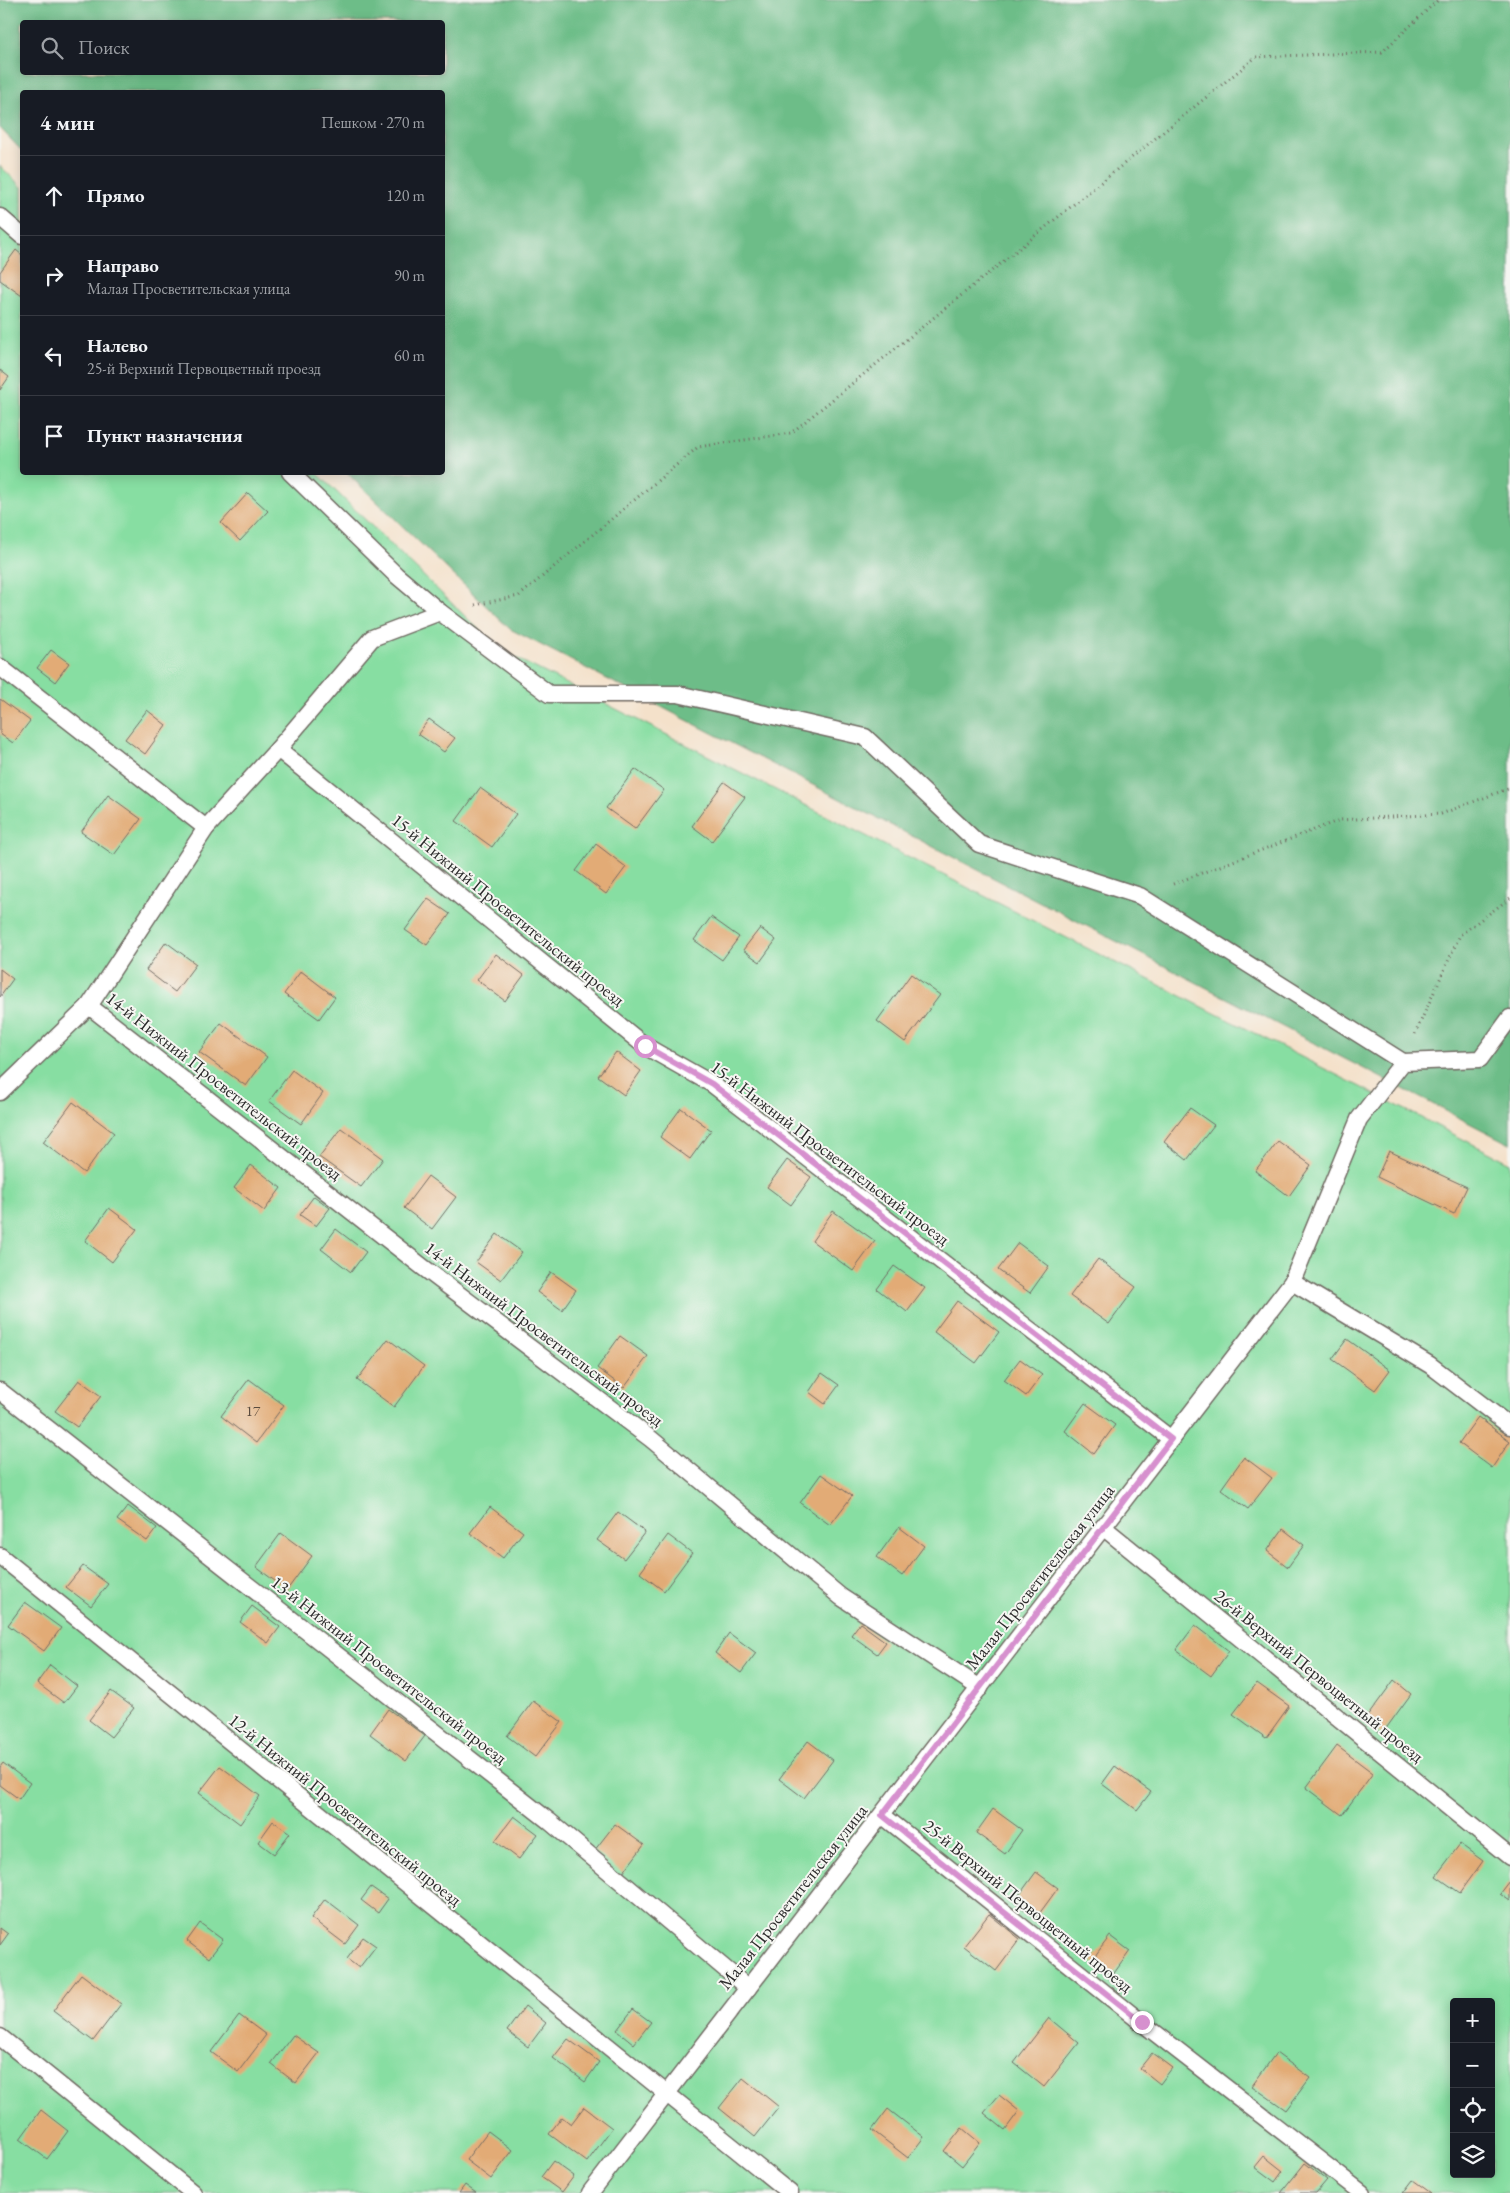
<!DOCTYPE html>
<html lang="ru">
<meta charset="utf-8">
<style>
:root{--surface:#171b24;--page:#20242c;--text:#f1f3f6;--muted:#9ea1a6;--line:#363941}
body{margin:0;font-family:"EB Garamond",serif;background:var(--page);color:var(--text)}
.controls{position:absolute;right:15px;bottom:15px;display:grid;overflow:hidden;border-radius:5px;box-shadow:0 2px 12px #0003}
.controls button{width:45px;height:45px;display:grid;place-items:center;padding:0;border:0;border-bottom:1px solid var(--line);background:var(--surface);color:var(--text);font:25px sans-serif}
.stop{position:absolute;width:15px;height:15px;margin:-11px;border:4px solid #d690ce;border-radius:50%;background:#fff}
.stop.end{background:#d690ce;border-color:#fff;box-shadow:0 1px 5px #0008}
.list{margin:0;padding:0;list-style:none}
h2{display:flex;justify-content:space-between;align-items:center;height:65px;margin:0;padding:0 20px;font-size:21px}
h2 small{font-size:16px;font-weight:400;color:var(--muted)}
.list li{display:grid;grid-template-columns:32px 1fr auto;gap:15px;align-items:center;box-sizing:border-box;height:80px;padding:0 20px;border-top:1px solid var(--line)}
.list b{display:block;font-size:19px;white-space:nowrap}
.list p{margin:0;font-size:16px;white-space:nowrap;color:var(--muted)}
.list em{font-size:16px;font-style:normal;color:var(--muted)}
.icon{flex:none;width:28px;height:28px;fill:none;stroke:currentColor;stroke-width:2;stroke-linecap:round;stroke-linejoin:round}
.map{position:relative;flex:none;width:1510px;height:2193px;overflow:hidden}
.search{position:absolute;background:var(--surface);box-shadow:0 2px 12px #0003;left:20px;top:20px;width:425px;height:55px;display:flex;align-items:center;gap:12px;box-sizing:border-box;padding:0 18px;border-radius:5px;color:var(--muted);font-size:19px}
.panel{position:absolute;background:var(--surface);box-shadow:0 2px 12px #0003;left:20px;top:90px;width:425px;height:385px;border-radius:5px}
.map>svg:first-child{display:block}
.green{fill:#87dea2;stroke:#598466;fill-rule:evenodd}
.forest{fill:#6dbd88;stroke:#4c745a;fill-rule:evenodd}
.building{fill:#e2ab76}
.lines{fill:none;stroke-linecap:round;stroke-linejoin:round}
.service-casing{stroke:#716b63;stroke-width:19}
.path{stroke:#716b63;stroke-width:3;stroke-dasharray:1 4;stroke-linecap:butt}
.service{stroke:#fff;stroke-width:16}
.route{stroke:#d690ce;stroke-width:6}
.labels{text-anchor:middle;stroke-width:4;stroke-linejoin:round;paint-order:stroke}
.number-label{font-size:15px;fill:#594b3e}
.street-label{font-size:18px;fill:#2b2b2b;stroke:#f6f6f2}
</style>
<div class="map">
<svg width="1510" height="2193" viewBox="0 0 1510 2193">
<rect width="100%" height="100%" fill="#f6f6f2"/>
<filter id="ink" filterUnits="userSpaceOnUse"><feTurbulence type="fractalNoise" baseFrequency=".02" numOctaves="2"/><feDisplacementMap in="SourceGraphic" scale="10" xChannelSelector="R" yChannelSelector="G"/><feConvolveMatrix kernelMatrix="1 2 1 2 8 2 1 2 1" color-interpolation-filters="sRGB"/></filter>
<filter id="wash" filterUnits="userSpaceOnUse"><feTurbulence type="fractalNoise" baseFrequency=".0096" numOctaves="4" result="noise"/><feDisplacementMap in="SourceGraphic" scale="20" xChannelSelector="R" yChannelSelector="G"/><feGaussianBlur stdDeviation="1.12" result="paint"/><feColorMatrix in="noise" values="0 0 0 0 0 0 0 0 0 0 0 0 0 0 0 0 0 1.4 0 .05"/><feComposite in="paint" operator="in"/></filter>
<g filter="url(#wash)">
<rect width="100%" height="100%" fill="#f4e1ca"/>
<path class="green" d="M0 166 22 187V472L317 473 500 650 1510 1163V2193H0ZM1454 2002H1491V2174H1454Z"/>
<path class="forest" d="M0 0H1510V1144L510 629 347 473 442 472V92H22V151L0 128ZM22 22H442V72H22Z"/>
<g id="blocks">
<g class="building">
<path d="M16 250 22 255V296L0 280V272Z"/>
<path d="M0 370 9 377 0 390Z"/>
<path d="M248 493 268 511 240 541 221 523Z"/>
<path d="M51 650 69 663 55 682 37 668Z"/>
<path d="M0 699 30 721 13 743 0 734Z"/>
<path d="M147 710 166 725 145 754 125 739Z"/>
<path d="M429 719 455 738 444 752 418 734Z"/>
<path d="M635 769 664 790 635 829 606 808Z"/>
<path d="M724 782 745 797 712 841 692 826Z"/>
<path d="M480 788 516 814 492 847 456 821Z"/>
<path d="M108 795 141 819 114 855 81 832Z"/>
<path d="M596 844 626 867 606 894 576 871Z"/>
<path d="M428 899 450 914 427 945 405 930Z"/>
<path d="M711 917 739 937 722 960 694 940Z"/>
<path d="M760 928 776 940 760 962 743 950Z"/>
<path d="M166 942 196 964 175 992 146 970Z"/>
<path d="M496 954 524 975 505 1001 477 980Z"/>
<path d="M0 969 13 979 0 997Z"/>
<path d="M301 971 335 997 319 1019 284 994Z"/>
<path d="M911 974 940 995 905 1042 877 1021Z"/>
<path d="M221 1023 267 1057 246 1086 199 1052Z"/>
<path d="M616 1052 641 1071 624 1095 598 1076Z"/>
<path d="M292 1070 323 1093 301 1124 269 1101Z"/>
<path d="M73 1102 114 1133 84 1173 43 1142Z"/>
<path d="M681 1108 711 1130 690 1159 660 1137Z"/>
<path d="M1190 1108 1214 1125 1187 1160 1164 1142Z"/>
<path d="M341 1128 383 1159 361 1187 319 1157Z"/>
<path d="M1278 1141 1311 1165 1289 1196 1255 1171Z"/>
<path d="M1389 1151 1467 1187 1454 1214 1377 1177Z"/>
<path d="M787 1160 811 1177 791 1205 767 1187Z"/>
<path d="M251 1165 281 1188 264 1211 234 1188Z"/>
<path d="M428 1176 456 1197 432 1229 404 1208Z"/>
<path d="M314 1196 330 1208 316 1226 300 1215Z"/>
<path d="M109 1208 137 1229 112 1262 85 1241Z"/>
<path d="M833 1211 875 1241 853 1271 812 1241Z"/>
<path d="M336 1229 366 1252 351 1272 321 1249Z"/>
<path d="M497 1234 522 1252 501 1280 476 1262Z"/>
<path d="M1018 1243 1049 1266 1030 1293 998 1270Z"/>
<path d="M1098 1259 1136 1287 1109 1324 1070 1296Z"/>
<path d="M894 1266 925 1288 907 1312 877 1289Z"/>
<path d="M551 1272 576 1290 562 1310 537 1292Z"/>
<path d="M957 1301 999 1332 976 1363 934 1332Z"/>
<path d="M620 1336 648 1356 624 1388 597 1368Z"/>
<path d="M388 1339 424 1366 394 1407 357 1380Z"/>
<path d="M1347 1339 1390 1370 1375 1390 1332 1359Z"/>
<path d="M1020 1359 1042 1375 1026 1396 1004 1380Z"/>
<path d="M822 1373 839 1385 825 1404 809 1392Z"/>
<path d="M249 1379 284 1405 256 1443 221 1416Z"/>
<path d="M79 1380 101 1396 77 1427 55 1411Z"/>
<path d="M1085 1403 1115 1425 1094 1454 1065 1431Z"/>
<path d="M1478 1417 1510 1441 1492 1468 1459 1443Z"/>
<path d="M1244 1457 1272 1478 1248 1509 1221 1489Z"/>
<path d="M821 1474 852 1496 830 1525 800 1503Z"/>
<path d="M128 1506 157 1528 147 1541 117 1520Z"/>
<path d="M490 1507 523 1532 503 1558 470 1533Z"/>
<path d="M618 1512 645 1532 624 1559 597 1540Z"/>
<path d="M899 1527 924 1546 902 1576 877 1557Z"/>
<path d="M1283 1529 1304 1545 1288 1567 1267 1551Z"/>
<path d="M281 1533 312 1556 287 1590 256 1567Z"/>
<path d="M668 1535 692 1553 664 1591 640 1573Z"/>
<path d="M83 1566 108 1584 91 1606 66 1587Z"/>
<path d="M25 1602 61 1628 44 1651 8 1625Z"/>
<path d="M252 1606 280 1627 268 1643 240 1622Z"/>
<path d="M860 1623 886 1642 877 1654 851 1635Z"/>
<path d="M1195 1625 1229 1651 1211 1676 1176 1650Z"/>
<path d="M729 1633 756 1653 741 1673 715 1653Z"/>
<path d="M50 1665 77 1686 64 1703 37 1683Z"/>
<path d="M1394 1680 1411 1694 1382 1734 1364 1721Z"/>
<path d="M1257 1683 1289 1706 1266 1738 1233 1714Z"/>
<path d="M111 1691 134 1708 111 1737 89 1720Z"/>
<path d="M533 1701 562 1722 535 1757 507 1736Z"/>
<path d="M388 1709 425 1736 406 1761 370 1734Z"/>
<path d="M808 1741 833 1760 804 1798 779 1779Z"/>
<path d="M1337 1746 1373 1773 1342 1815 1306 1788Z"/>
<path d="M3 1763 30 1783 19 1799 0 1785V1767Z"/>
<path d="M220 1766 260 1796 240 1824 199 1793Z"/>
<path d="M1115 1766 1151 1792 1137 1810 1102 1784Z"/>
<path d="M993 1809 1022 1830 1005 1854 976 1833Z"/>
<path d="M514 1816 538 1834 519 1859 495 1841Z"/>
<path d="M273 1821 290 1833 274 1854 258 1842Z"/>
<path d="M615 1824 644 1845 623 1873 594 1851Z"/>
<path d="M1460 1844 1483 1861 1460 1893 1436 1876Z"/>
<path d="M1036 1872 1058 1888 1036 1918 1014 1902Z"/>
<path d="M1510 1881V1901L1500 1894Z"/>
<path d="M371 1887 388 1899 378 1913 361 1900Z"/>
<path d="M325 1899 359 1925 345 1944 311 1918Z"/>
<path d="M989 1914 1020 1939 996 1971 964 1946Z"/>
<path d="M200 1923 223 1940 209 1958 187 1941Z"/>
<path d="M0 1928 8 1934 0 1945Z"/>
<path d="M1110 1936 1130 1951 1112 1976 1091 1961Z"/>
<path d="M363 1937 376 1946 359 1968 347 1959Z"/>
<path d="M81 1974 121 2004 93 2041 53 2011Z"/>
<path d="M525 2006 546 2023 528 2047 507 2031Z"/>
<path d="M633 2009 651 2022 634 2044 617 2030Z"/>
<path d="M239 2015 266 2035 238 2072 211 2052Z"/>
<path d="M1049 2018 1079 2043 1044 2087 1014 2063Z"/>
<path d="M293 2035 319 2053 296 2083 271 2064Z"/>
<path d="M568 2039 599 2062 585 2082 553 2058Z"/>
<path d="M1152 2053 1172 2068 1160 2084 1140 2068Z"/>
<path d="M1276 2053 1310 2078 1286 2110 1252 2086Z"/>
<path d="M743 2078 779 2107 755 2137 719 2108Z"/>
<path d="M999 2095 1019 2111 1005 2130 984 2113Z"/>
<path d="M584 2107 612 2128 587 2162 549 2134 562 2117 571 2124Z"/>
<path d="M888 2109 924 2137 908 2158 872 2130Z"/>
<path d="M41 2110 68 2131 47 2159 20 2139Z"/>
<path d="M962 2128 980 2143 962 2166 944 2151Z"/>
<path d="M488 2131 513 2150 491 2179 466 2160Z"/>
<path d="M1264 2156 1283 2171 1275 2182 1255 2167Z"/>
<path d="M553 2161 574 2176 562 2192 541 2177Z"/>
<path d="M1305 2163 1327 2180 1316 2193H1281Z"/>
<path d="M1413 2180 1431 2193H1403Z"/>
<path d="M465 2185 476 2193H459Z"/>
</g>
</g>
</g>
<g filter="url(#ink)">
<use href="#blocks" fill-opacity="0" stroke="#716b63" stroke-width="1"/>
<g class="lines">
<g class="service-casing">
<g id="service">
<path d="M0 217 22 236"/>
<path d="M290 472 396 575 440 612 549 694H678L865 737 979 844 1140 896 1403 1062"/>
<path d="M0 667 206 828"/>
<path d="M278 749 645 1046 712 1084 1171 1439"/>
<path d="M89 1006 424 1268 651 1439 841 1597 980 1688"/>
<path d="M0 1092 89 1006 206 828 278 749 372 638 440 612"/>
<path d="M1292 1282 1430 1365 1510 1426"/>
<path d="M0 1391 549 1821 748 1988"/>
<path d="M1103 1527 1510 1857"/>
<path d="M0 1556 790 2193"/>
<path d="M882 1815 1141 2022 1362 2193"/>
<path d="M0 2037 193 2193"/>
<path d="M590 2193 1292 1282 1359 1119 1403 1062 1480 1059 1510 1018"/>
</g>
</g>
<g class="path">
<path d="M475 605 519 596 698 447 791 433 1256 57 1382 52 1438 0"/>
<path d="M1173 884 1340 820 1441 814 1510 788"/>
<path d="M1415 1034 1460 935 1510 898"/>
</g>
<use href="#service" class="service"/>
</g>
</g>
<g class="lines" filter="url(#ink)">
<path class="route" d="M645 1046 712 1084 1171 1439 882 1815 1142 2022"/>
</g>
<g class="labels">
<g class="number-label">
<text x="253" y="1416">17</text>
</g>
<g class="street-label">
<text transform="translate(508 910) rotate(39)" y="6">15-й Нижний Просветительский проезд</text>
<text transform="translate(224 1086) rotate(38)" y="6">14-й Нижний Просветительский проезд</text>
<text transform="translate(830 1153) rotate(37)" y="6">15-й Нижний Просветительский проезд</text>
<text transform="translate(544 1334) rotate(37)" y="6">14-й Нижний Просветительский проезд</text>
<text transform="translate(1040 1577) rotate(-52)" y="6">Малая Просветительская улица</text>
<text transform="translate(389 1670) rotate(38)" y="6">13-й Нижний Просветительский проезд</text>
<text transform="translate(1319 1676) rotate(39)" y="6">26-й Верхний Первоцветный проезд</text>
<text transform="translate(345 1810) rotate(39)" y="6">12-й Нижний Просветительский проезд</text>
<text transform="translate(793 1897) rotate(-52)" y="6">Малая Просветительская улица</text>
<text transform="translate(1028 1906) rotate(39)" y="6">25-й Верхний Первоцветный проезд</text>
</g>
</g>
</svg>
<div class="controls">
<button>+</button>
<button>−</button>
<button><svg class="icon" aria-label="locate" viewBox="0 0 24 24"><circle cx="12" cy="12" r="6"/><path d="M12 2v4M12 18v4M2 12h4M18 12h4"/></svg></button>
<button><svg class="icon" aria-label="layers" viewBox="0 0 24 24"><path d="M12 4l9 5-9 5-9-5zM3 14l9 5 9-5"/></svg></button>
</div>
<div class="stop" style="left:645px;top:1046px"></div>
<div class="stop end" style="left:1142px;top:2022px"></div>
<div class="search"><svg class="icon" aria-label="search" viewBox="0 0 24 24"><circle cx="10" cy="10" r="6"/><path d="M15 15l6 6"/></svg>Поиск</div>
<section class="panel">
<h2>4 мин<small>Пешком · 270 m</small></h2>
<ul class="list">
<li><svg class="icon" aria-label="ahead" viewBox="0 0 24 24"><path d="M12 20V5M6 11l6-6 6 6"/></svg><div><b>Прямо</b></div><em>120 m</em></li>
<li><svg class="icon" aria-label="right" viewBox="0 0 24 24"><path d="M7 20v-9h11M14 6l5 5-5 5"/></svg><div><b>Направо</b><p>Малая Просветительская улица</p></div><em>90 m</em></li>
<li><svg class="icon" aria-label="left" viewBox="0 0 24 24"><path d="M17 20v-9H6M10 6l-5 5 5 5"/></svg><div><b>Налево</b><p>25-й Верхний Первоцветный проезд</p></div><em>60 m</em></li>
<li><svg class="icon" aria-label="arrive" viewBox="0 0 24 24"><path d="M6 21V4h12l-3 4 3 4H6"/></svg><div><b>Пункт назначения</b></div></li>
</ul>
</section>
</div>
